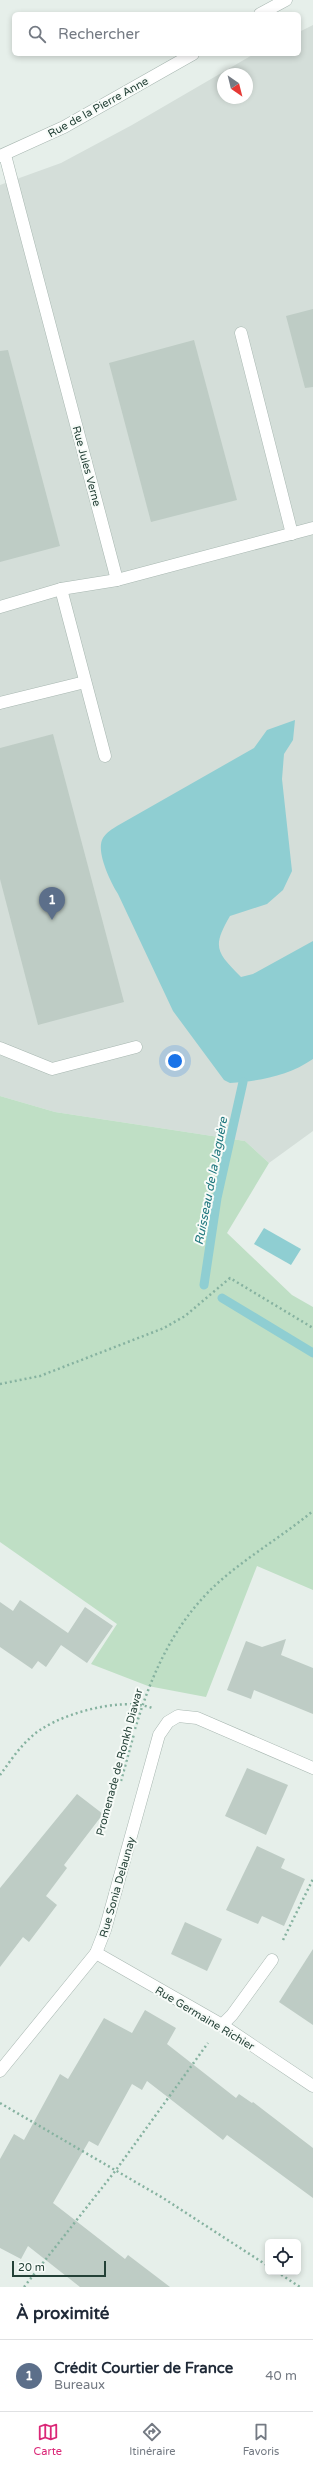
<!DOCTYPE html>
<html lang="fr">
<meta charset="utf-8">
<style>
:root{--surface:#fff;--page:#f6f6f7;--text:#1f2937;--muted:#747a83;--line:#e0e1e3;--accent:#db2777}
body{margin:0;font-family:"Varela Round",sans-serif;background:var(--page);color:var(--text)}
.controls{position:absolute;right:12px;bottom:12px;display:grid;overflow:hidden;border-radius:6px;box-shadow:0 2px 6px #0003}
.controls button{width:36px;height:36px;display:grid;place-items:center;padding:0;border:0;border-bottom:1px solid var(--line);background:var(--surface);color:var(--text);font:20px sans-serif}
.compass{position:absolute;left:217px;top:68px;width:36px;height:36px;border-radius:50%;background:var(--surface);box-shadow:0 2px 6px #0003;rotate:145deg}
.scale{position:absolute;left:12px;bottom:10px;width:94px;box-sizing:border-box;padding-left:4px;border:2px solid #244137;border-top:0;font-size:11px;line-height:14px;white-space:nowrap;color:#244137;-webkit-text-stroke:3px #f7fbf8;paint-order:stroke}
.you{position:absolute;left:175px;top:1061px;width:14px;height:14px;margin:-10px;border:3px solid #fff;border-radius:50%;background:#1a73e8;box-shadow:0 0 0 6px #1a73e833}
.badge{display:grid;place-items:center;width:26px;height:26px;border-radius:50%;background:var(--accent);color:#fff;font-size:13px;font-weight:700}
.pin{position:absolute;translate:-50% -33px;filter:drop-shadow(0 1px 2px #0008)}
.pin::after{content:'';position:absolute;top:21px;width:14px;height:12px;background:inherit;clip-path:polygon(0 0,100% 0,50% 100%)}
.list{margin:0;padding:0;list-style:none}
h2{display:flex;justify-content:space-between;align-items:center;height:52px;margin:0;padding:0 16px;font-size:17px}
h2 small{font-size:13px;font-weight:400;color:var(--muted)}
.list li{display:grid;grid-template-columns:26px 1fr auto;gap:12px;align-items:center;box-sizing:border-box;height:72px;padding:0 16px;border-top:1px solid var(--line)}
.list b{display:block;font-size:15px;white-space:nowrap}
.list p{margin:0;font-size:13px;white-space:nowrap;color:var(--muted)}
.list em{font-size:13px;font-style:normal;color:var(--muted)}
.icon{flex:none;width:22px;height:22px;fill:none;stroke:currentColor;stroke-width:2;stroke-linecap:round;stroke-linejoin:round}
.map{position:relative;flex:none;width:313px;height:2287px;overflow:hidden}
.search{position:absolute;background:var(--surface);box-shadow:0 2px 6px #0003;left:12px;right:12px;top:12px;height:44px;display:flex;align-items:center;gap:10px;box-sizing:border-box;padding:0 14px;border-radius:6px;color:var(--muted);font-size:15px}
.sheet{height:124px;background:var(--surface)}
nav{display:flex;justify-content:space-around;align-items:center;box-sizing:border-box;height:56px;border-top:1px solid var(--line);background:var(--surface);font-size:11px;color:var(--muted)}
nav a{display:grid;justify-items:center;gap:2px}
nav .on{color:var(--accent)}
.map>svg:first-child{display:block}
.built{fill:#d4ded9;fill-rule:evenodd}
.green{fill:#bfdfc5}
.water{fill:#8fced2}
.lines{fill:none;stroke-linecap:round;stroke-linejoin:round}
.stream{stroke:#8fced2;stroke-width:9}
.building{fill:#beccc5}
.minor-casing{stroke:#a8b7b1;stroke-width:13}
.path{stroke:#86b2a0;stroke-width:2.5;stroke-dasharray:2 3;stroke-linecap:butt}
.minor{stroke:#fff;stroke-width:12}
.labels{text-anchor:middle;stroke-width:4;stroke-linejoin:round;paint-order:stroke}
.street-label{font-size:11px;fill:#244137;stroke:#f7fbf8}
.water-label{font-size:12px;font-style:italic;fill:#1e767d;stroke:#f7fbf8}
</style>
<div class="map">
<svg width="313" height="2287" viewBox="0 0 313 2287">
<rect width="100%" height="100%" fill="#e6efea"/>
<path class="built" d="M313 25V1131L269 1163 245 1141 55 1112 0 1096V185L61 163 132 125 254 54H299V32ZM223 74H247V98H223Z"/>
<path class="green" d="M0 1096 55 1112 245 1141 269 1163 227 1233 292 1295 313 1307V1590L257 1566 206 1697 148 1686 91 1664 117 1624 0 1542Z"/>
<g class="water">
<path d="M295 720 293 740 284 754 282 779 292 871 283 890 267 904 230 916C212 947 216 952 241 977L253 974 313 941V1059C288 1076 260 1081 230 1083L224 1080 173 1011 118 894C111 883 95 851 103 838 106 833 112 829 117 826L254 748 267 730Z"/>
<path d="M264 1228 301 1249 291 1265 254 1244Z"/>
</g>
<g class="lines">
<g class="stream">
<path d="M204 1285 217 1198 243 1082"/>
<path d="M222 1298 313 1353"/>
</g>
</g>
<g class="building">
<path d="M313 309V387L305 388 286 316Z"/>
<path d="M194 340 237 500 151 522 109 363Z"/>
<path d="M8 350 60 546 0 562V351Z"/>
<path d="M53 734 124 1002 38 1025 0 879V748Z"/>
<path d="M20 1600 68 1633 85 1607 113 1626 87 1663 61 1645 46 1667 38 1661 32 1669 0 1647V1602L13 1611Z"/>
<path d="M286 1639 281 1655 313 1668V1714L254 1690 251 1699 227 1690 246 1641 262 1647Z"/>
<path d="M247 1768 288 1785 266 1835 225 1816Z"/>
<path d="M77 1794 103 1814 64 1865 67 1868 46 1896 57 1905 29 1942 23 1937 0 1967V1888Z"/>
<path d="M257 1846 285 1859 281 1868 305 1879 284 1926 262 1916 258 1924 226 1910Z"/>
<path d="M185 1922 222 1939 207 1971 171 1954Z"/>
<path d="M313 1949V2025L279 2002Z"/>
<path d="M145 2010 176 2028 167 2044 236 2098 239 2094 252 2103 253 2102 313 2148V2198L227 2135 223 2140 147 2081 142 2090 132 2084 98 2146 89 2141 53 2203 125 2259 128 2255 170 2287H80L28 2246 21 2259 0 2248V2159L14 2134 24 2140 60 2074 68 2079 104 2018 132 2033Z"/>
</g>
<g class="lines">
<g class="minor-casing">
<g id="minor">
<path d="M260 14 286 0"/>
<path d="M5 155 117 580 313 528"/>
<path d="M0 156 64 127 193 54"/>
<path d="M241 333 292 534"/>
<path d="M61 589 105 756"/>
<path d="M0 607 61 589 117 580"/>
<path d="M0 703 85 682"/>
<path d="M0 1048 52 1069 136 1047"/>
<path d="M96 1953 222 2025 313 2086"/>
<path d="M222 2025 232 2015 272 1960"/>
<path d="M0 2071 96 1953 105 1930 159 1735 168 1722 178 1716 197 1718 313 1768"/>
</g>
</g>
<g class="path">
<path d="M0 1384 40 1376 164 1328 185 1316 230 1278 313 1328"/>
<path d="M135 1729C153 1669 178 1615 227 1575 255 1552 285 1534 313 1511"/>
<path d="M0 1775C9 1763 18 1749 29 1739 52 1715 121 1696 152 1708"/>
<path d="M121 1781 134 1734"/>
<path d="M283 1940 313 1879"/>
<path d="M0 2103 163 2198 268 2266"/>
<path d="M277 2272 300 2287"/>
<path d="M24 2287 116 2170 208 2043"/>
</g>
<use href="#minor" class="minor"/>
</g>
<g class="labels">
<g class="street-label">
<text transform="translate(98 107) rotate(-29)" y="4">Rue de la Pierre Anne</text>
<text transform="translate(87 466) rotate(75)" y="4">Rue Jules Verne</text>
<text transform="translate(119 1762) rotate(-75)" y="4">Promenade de Ronkh Diawar</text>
<text transform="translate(117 1887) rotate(-74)" y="4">Rue Sonia Delaunay</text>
<text transform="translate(205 2018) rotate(31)" y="4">Rue Germaine Richier</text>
</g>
<g class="water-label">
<text transform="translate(211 1181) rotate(-79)" y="4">Ruisseau de la Jaguère</text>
</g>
</g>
</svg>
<div class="controls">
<button><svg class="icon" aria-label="locate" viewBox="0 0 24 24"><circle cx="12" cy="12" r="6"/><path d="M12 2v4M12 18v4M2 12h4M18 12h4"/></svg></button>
</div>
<svg class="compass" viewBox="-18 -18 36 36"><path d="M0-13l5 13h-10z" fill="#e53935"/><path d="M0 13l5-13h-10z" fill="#747a83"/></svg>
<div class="scale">20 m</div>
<div class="you"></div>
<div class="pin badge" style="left:52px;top:920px;background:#5c6f8a">1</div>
<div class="search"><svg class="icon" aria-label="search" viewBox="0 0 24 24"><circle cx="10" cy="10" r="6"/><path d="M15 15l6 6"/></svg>Rechercher</div>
</div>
<section class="sheet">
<h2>À proximité<small></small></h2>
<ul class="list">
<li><span class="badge" style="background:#5c6f8a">1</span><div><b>Crédit Courtier de France</b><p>Bureaux</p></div><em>40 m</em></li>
</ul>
</section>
<nav>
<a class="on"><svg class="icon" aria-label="map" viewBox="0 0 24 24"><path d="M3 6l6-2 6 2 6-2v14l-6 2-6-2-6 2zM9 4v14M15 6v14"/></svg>Carte</a>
<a><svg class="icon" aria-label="directions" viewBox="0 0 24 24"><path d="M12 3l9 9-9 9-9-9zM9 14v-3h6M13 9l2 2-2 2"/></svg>Itinéraire</a>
<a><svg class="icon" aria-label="saved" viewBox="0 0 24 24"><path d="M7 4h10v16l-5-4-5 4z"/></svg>Favoris</a>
</nav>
